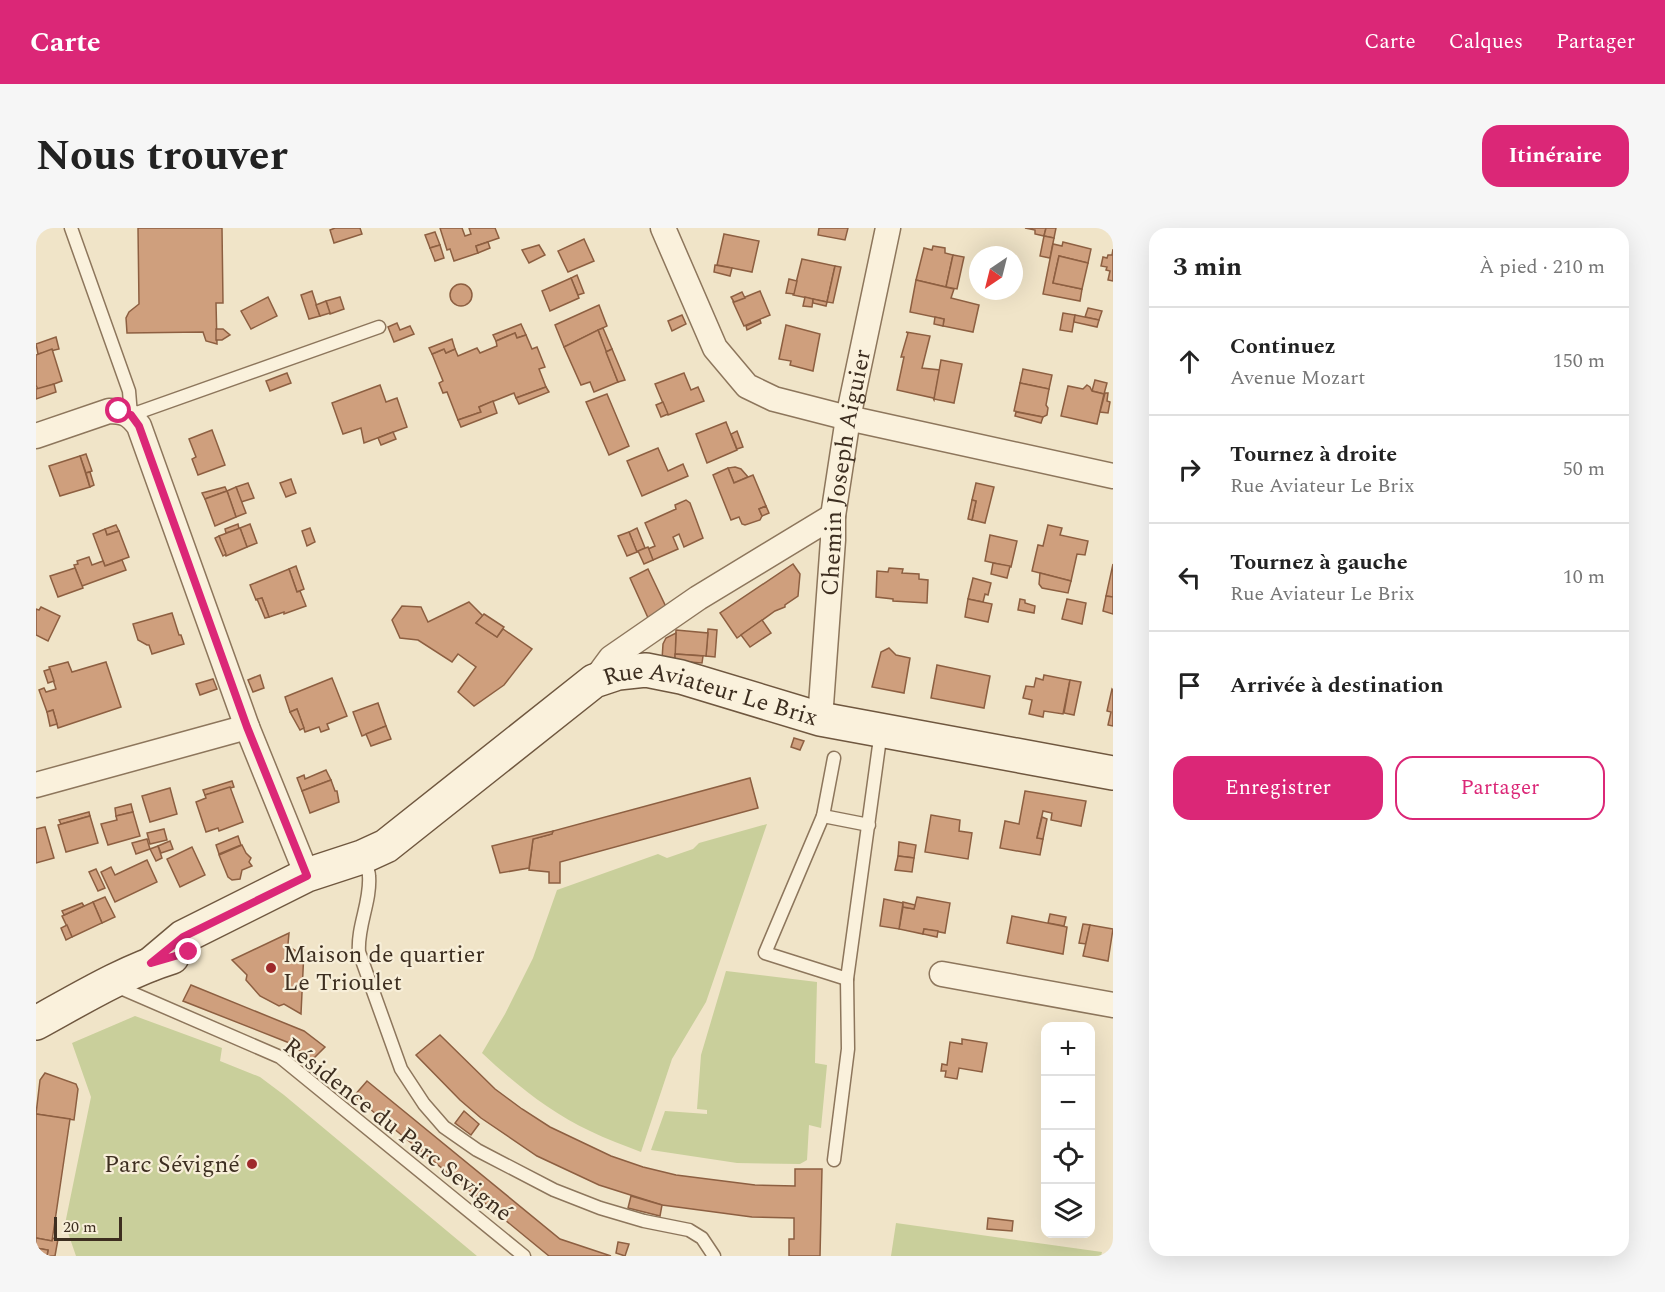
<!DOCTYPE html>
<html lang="fr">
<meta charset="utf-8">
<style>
:root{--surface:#fff;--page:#f6f6f6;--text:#222;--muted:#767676;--line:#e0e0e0;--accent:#db2777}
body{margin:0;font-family:Spectral,serif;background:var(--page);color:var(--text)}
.controls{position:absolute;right:18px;bottom:18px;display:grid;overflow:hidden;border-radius:12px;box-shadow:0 6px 24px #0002}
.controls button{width:54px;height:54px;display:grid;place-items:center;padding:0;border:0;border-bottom:2px solid var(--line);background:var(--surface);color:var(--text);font:30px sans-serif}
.compass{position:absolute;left:933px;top:18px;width:54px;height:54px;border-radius:50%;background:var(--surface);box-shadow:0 6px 24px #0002;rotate:215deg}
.scale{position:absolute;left:18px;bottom:15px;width:68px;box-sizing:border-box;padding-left:6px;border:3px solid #3d2e20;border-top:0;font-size:16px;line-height:21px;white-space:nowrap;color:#3d2e20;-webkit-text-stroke:4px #f7eed8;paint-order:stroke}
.stop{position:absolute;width:18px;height:18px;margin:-14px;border:4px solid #db2777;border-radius:50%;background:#fff}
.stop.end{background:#db2777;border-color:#fff;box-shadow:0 2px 6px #0008}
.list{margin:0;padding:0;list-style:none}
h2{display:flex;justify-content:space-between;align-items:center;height:78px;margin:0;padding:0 24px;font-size:26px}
h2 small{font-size:20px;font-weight:400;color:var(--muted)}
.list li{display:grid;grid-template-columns:39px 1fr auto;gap:18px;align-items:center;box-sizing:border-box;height:108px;padding:0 24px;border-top:2px solid var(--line)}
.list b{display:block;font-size:22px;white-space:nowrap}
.list p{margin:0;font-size:20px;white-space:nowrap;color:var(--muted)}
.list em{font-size:20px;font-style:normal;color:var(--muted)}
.actions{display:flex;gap:12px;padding:18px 24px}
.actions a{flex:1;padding:14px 0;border:2px solid var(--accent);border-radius:18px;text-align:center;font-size:21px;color:var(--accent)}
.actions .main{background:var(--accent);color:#fff}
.icon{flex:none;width:33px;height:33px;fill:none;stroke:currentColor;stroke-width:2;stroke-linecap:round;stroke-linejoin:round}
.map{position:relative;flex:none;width:1077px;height:1028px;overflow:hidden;border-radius:18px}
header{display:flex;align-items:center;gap:36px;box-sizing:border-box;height:84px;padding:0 30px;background:var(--accent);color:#fff}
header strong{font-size:28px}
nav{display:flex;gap:33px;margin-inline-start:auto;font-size:21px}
.intro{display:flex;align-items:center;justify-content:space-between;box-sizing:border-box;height:144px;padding:0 36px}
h1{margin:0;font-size:42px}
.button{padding:15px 27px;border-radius:18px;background:var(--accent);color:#fff;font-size:21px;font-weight:700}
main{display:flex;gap:36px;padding:0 36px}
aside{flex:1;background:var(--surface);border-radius:18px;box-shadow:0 6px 24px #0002}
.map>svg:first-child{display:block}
.green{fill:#c9cf9b}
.building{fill:#cf9f7d;stroke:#8d5f41;stroke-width:1.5}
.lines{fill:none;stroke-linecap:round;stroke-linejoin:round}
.lane-casing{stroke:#8d765c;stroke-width:15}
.street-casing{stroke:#8d765c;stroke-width:27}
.secondary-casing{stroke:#6f573f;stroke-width:36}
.lane{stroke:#faf1dc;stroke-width:12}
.street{stroke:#faf1dc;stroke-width:24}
.secondary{stroke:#faf1dc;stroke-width:33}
.route{stroke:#db2777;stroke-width:8}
.poi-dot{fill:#9e2a2b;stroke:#f7eed8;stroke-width:2}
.labels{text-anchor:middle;stroke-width:4.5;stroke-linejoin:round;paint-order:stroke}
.street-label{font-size:24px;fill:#3d2e20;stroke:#f7eed8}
.poi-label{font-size:24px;fill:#3d2e20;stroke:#f7eed8;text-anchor:start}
</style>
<header>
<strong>Carte</strong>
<nav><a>Carte</a><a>Calques</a><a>Partager</a></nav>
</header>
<div class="intro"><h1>Nous trouver</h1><a class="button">Itinéraire</a></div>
<main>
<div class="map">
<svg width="1077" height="1028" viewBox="0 0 1077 1028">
<rect width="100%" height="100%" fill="#f0e4c8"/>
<g class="green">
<path d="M731 596 670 774 636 831 605 924C588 917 570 911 554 903 513 884 478 855 446 825L469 786 497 730 521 662 622 626 631 630 657 621 663 615Z"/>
<path d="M690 743 781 754 779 835 791 837 785 900 773 897 771 932 764 936 701 935 615 922 629 883 671 886V882L661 881 665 827Z"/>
<path d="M99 788 186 820 184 833 224 849 248 867 441 1028H40L29 996 55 869 36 815Z"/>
<path d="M860 995 1066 1024 1065 1028H855Z"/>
</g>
<g class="building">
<path d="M102 0H186L187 75H180L181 116 170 113 167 104 91 105 90 90 93 84 103 76Z"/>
<path d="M299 0H324L326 6 298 15 294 2Z"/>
<path d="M404 0H426L429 8 435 6 433 0H459L463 10 440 18 442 25 418 33 414 21 411 22Z"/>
<path d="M783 0H812L809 12 782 7Z"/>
<path d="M989 0H1010L1008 8 999 6V2Z"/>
<path d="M1010 0H1020L1018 10 1008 8Z"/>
<path d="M399 4 404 17 394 20 389 7Z"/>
<path d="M688 6 723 13 716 44 681 37Z"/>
<path d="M1008 8 1018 10 1014 30 1004 28Z"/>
<path d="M548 11 558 33 532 44 522 23Z"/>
<path d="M452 14 454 20 442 25 440 18Z"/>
<path d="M1027 14 1055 21 1052 35 1023 28 1017 55 1046 61 1044 73 1007 66 1017 16 1026 18Z"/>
<path d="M404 17 408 30 399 33 394 20Z"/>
<path d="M503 17 509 27 493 35 486 22Z"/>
<path d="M897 18 909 20V25L917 27 910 59 880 52 888 20 896 22Z"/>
<path d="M1077 21V53L1072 52 1074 43 1070 42 1071 39 1065 38 1067 29 1071 30 1072 27H1076Z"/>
<path d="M917 27 928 29 921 61 910 59Z"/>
<path d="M1023 28 1052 35 1046 61 1017 55Z"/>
<path d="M766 31 799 38 791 74 757 67Z"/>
<path d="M679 37 696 40 694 48 678 44Z"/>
<path d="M799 38 805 39 797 75 791 74Z"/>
<path d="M541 47 548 65 542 67 535 50Z"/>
<path d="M535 50 543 70 514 83 506 63Z"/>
<path d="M753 51 761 53 758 66 750 65Z"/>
<path d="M880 52 918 61 915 70 943 77 937 104 907 98 908 91 874 84Z"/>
<circle cx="425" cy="67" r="11"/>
<path d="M276 63 284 88 273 91 265 67Z"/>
<path d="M724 63 734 87 708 98 697 74Z"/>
<path d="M706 64 709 70 698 74 695 69Z"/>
<path d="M232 69 241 88 215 101 205 83Z"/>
<path d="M304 69 308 81 294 86 290 73Z"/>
<path d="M769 69 777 71 776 79 767 78Z"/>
<path d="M777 71 791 74 790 78 777 75Z"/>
<path d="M290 73 294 85 284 88 280 77Z"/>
<path d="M563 77 571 98 528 119 519 97Z"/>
<path d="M1052 80 1066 83 1063 92 1049 89Z"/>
<path d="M1027 85 1039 87 1036 104 1024 102Z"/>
<path d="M646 87 650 96 636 103 632 93Z"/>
<path d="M1039 87 1063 92 1061 99 1038 94Z"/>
<path d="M899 89 908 91 907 98 898 96Z"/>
<path d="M724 92 725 95 711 102 710 98Z"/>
<path d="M361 95 364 102 374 98 378 106 358 114 352 99Z"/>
<path d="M485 96 490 107 481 110 479 105 460 113 457 107Z"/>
<path d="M750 97 784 106 777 143 754 137 755 133 743 131Z"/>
<path d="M567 100 576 121 570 124 562 102Z"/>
<path d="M180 101H187L194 107 186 112H180Z"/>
<path d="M562 102 582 154 558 164 554 154 545 157 528 119Z"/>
<path d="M870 104 894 108 886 140 904 142 898 172 897 170 861 162 868 129H865L872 105Z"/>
<path d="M479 105 481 110 490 107 496 121 501 119 509 139 503 141 510 159 480 170 478 165 443 179 445 184 422 192 411 164 407 165 403 155 407 153 396 126 408 121 410 125 419 121 422 128 441 120 444 125 461 118 460 113Z"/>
<path d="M20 109 23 121 2 126 0 116Z"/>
<path d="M416 111 419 121 410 125 408 121 396 126 393 120Z"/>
<path d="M16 121 26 153 2 162 0 157V127Z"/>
<path d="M576 121 589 152 582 154 570 124Z"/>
<path d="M905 132 926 136 918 175 898 171Z"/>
<path d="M987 141 1016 147 1013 161 984 155Z"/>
<path d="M251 145 255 155 234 163 230 153Z"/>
<path d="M648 145 655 162 662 159 668 173 632 187 619 156Z"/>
<path d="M1059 152 1071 155 1068 166 1056 163Z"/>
<path d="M984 155 1013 161 1010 177 1012 180 1011 187 1007 189 978 183Z"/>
<path d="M18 156 20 164 0 171V161Z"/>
<path d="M344 157 350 174 361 170 371 199 328 215 325 200 307 206 296 175Z"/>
<path d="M1051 157 1054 159 1056 163 1068 166 1061 196 1025 188 1032 158 1047 161Z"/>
<path d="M510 159 513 164 483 176 480 170Z"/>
<path d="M1069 165H1072L1071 173 1074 174 1072 185 1064 184Z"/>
<path d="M571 166 593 218 573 227 550 174Z"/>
<path d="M457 173 461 185 425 199 422 192 445 184 443 179Z"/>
<path d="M627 174 632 186 625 189 620 177Z"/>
<path d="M980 184 1007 189 1005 195 979 188Z"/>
<path d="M690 194 701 222 671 235 660 206Z"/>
<path d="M176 202 189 237 162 247 156 231 160 229 153 211Z"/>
<path d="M701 203 707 219 701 221 695 206Z"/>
<path d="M357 204 360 211 345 217 342 210Z"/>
<path d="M622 220 632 243 647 236 652 248 606 268 591 233Z"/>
<path d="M50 226 56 243 50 245 44 228Z"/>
<path d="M44 228 54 259 24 268 13 238Z"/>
<path d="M699 239 705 241 712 249 698 255 692 240Z"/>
<path d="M692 240 698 255 717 247 730 278 723 281 726 288 724 292 709 297 706 296 703 289 695 292 677 247Z"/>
<path d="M54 244 58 257 54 259 50 245Z"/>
<path d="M255 251 260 265 250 269 244 255Z"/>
<path d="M212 255 218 270 205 274 200 259Z"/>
<path d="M940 255 958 259 949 295 936 292 940 273 936 272Z"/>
<path d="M189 259 191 263 169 271 166 265Z"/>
<path d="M200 259 210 285 200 289 191 263Z"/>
<path d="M191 263 200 289 179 298 169 271Z"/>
<path d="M650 272 654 275 667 310 648 319 643 306 637 309 642 321 617 332 612 321 619 318 609 295 640 281 639 277Z"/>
<path d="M936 272 940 273 936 292 932 291Z"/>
<path d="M730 278 733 285 726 288 723 281Z"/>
<path d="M202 296 203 301 190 305 189 301Z"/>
<path d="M214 296 221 315 211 319 204 300Z"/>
<path d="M80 297 83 303 71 307 69 301Z"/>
<path d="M1012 297 1026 300 1024 307 1052 313 1049 327 1041 326 1035 353 996 343 1002 317 1007 318Z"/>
<path d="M204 300 211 319 190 328 183 308Z"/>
<path d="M274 300 279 314 271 318 266 303Z"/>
<path d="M601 300 609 320 601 324 593 304Z"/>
<path d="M69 301 71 307 83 303 93 329 69 338 57 306Z"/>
<path d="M593 304 601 324 591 328 582 308Z"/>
<path d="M954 307 981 313 975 339 949 333Z"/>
<path d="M183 308 190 326 187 328 179 310Z"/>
<path d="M612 319 617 332 608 336 602 323Z"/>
<path d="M53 329 56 337 67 333 69 338 86 332 90 342 46 358 38 337 42 336 41 333Z"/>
<path d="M957 335 974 338 971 350 955 346Z"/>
<path d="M757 336 764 346 762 368 749 377V379L739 383 701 410 684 385Z"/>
<path d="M1077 336V369L1070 368Z"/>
<path d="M260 338 268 361 261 364 253 341Z"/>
<path d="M39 340 47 360 22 369 14 348Z"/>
<path d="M853 340 867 341 866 345 883 346V351L892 352 891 375 857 373V371L840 369 841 343 852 344Z"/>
<path d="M253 341 261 364 264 363 270 378 248 386V384L233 389 226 370 220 372 214 357Z"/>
<path d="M612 341 631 381 613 392 594 350Z"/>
<path d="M1004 345 1035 353 1032 365 1006 360 1003 356Z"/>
<path d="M937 350 955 355 952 367 949 366 947 374 932 371Z"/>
<path d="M1070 368 1077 369V386L1067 383Z"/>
<path d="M226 370 233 389 229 390 221 371Z"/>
<path d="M932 371 956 376 952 394 929 389Z"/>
<path d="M984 371 989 372V375L999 378 998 385 982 382Z"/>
<path d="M1031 371 1050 375 1046 396 1026 391Z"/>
<path d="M433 374 447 388 440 395 461 409 467 401 496 421 468 457 438 478 422 464 440 439 422 426 416 434 382 412 364 410 356 392 366 378 385 379 392 394Z"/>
<path d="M5 379 24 388 12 413 0 407V381L3 382Z"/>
<path d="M136 385 143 407H145L148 416 116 426 113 417H111L102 412 97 396Z"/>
<path d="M448 386 468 399 461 409 440 395Z"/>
<path d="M726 392 735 405 714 419 705 407Z"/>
<path d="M672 401 681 402 679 429 670 428Z"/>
<path d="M640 402 672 405 670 428 639 426Z"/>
<path d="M640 405 639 432H626L627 416 630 410Z"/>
<path d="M853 420 860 427 874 430 868 465 836 459 845 424Z"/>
<path d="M639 426 667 428 666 435 641 433 639 432Z"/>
<path d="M32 434 36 444 70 434 85 479 22 500 17 482 11 484 3 462 8 460 10 464 20 461 13 439Z"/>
<path d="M901 437 954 448 948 480 895 470Z"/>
<path d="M14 441 18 453 12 455 8 443Z"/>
<path d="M224 447 228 460 217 464 212 452Z"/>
<path d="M1008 447 1034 452 1027 486 1008 483 1007 489 993 486 996 472 987 470 990 458 998 459 1000 450 1007 452Z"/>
<path d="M296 450 311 488 291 496 293 501 285 504 283 499 269 504 261 481 254 484 249 469Z"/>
<path d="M177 451 181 461 164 467 160 456Z"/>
<path d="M1034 452 1045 454 1038 487 1028 485Z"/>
<path d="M1076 461 1077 462V498L1072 497 1075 484 1071 483Z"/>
<path d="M342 475 350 498 326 508 317 484Z"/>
<path d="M261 481 268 500 264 502 254 484Z"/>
<path d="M17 482 21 496 14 498 11 484Z"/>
<path d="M350 498 355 511 335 518 330 506Z"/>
<path d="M758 510 768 513 764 522 755 519Z"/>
<path d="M290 542 295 552 266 563 261 550 268 547 269 551Z"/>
<path d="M714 550 722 580 524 634V655H513V644L493 642 497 611 516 606 517 603Z"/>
<path d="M295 552 299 563H301L303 574 274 585 266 563Z"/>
<path d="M196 553 198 559 169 567 167 562Z"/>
<path d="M194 559 207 594 183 603 182 600 170 604 160 574 170 570 169 567Z"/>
<path d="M134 560 141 586 114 594 106 568Z"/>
<path d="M989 563 1050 573 1045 598 1015 592 1016 585 1007 583 1001 610 1007 611 1004 627 964 620 969 593 983 596Z"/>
<path d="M95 576 97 584 80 588 79 580Z"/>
<path d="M53 584 54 588 25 596 23 592Z"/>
<path d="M97 584 104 608 72 617 65 596 81 592 80 588Z"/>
<path d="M895 587 924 592 923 603 936 605 932 631 889 624Z"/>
<path d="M54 588 62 615 30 624 22 597Z"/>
<path d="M1006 589 1011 591 1007 611 1001 610Z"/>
<path d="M9 599 18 630 0 635V601Z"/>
<path d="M128 601 131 612 114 616 111 605Z"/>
<path d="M517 603 516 606 497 611 493 640 464 645 456 618Z"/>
<path d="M202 608 205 617 183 626 180 617Z"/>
<path d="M111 611 114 621 100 626 96 615Z"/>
<path d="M134 613 137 621 125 625 122 618Z"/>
<path d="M863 614 880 617 878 630 862 628Z"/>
<path d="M206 617 210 625 215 630 213 634 216 638 206 642 204 651 196 652 192 649 183 627Z"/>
<path d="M122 618 126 630 120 633 114 621Z"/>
<path d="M156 619 169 647 144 659 131 631Z"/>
<path d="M862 628 878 630 876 644 859 642Z"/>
<path d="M111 632 121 654 79 674 65 644 75 639 79 647Z"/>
<path d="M60 641 69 660 62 663 53 644Z"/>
<path d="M69 669 79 689 66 695 57 674Z"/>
<path d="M881 669 914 675 909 705 888 701 887 706 863 701 867 679 878 681Z"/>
<path d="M848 671 867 675 863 701 844 698Z"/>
<path d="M57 674 66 695 36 709 26 688Z"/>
<path d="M867 674 879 677 878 681 867 679Z"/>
<path d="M46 675 48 678 28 687 26 683Z"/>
<path d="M1014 686 1030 689 1028 698 1012 695Z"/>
<path d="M976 688 1031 699 1027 726 971 715Z"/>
<path d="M1047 696 1054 697 1050 716 1043 715Z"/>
<path d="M31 697 36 709 30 712 25 700Z"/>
<path d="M1054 697 1077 701 1072 733 1047 728Z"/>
<path d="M888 701 902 703 901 709 887 706Z"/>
<path d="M253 705 252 716 255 720 260 723 268 722 265 786 248 776 243 778 224 768 210 752 211 747 196 732Z"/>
<path d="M155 757 268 803 289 819 275 833 256 816 147 773Z"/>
<path d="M404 807 459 861 486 881 514 899 575 928 607 939 640 947 719 957 759 958V941H786L784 1028H753V1011H758V990L716 989 626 977 563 957 501 928 445 890 424 872 380 827Z"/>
<path d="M926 811 951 815 946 844 923 840 921 851 909 849 910 843H905L906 836 911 837 914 814 926 816Z"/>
<path d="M9 845 40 856 42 861 38 892 0 886 4 852Z"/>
<path d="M331 853 524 1011 575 1028H513L318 868Z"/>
<path d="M428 883 443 896 435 907 419 895Z"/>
<path d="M0 886 34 891 16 1013 0 1010Z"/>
<path d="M595 968 626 977 624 988 592 980Z"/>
<path d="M952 990 977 993 976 1003 951 1001Z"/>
<path d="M0 1010 16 1013 17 1010 22 1011 19 1028H11L12 1022 0 1020Z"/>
<path d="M582 1014 593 1016 589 1028 580 1025Z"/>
<path d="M0 1020 12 1022 11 1028H0Z"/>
</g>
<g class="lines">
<g class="lane-casing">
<g id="lane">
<path d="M35 0 93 163 95 187 343 99"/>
<path d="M798 530 787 588 729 725 811 751"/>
<path d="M787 588 833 597"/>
<path d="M326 630C329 636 333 642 333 648 335 674 321 698 323 724L365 841 388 876 408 899 441 922 518 962 564 980 608 993 653 1002 666 1010 678 1028"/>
<path d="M80 758 244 829 488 1028"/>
<path d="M798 932 812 821 811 751 845 503"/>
</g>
</g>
<g class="street-casing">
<g id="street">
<path d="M627 0 679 120 711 158 738 171 812 190 1077 248"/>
<path d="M0 208 73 183C88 183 94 186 103 198L211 499 271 647"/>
<path d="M558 453 575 430 662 370 797 288"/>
<path id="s1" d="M784 491 797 312V288L812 190 852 0"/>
<path d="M0 557 211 499"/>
<path d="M906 746 1077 777"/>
</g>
</g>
<g class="secondary-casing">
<g id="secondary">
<path id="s2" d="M115 736 147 709 271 647 326 629 350 618 558 453 582 445 610 442 645 449 784 491 1077 545"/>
<path d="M0 795C44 771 88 744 136 729"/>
</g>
</g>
<use href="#lane" class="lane"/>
<use href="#street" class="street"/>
<use href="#secondary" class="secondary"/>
</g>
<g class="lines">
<path class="route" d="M83 183 95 187 103 198 211 499 271 648 147 709 115 735 153 724"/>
</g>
<g class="poi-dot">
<circle cx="235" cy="740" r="6"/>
<circle cx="216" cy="936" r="6"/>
</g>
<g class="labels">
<g class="street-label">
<text dy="8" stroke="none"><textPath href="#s1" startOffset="248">Chemin Joseph Aiguier</textPath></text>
<text dy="8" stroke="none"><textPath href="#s2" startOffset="651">Rue Aviateur Le Brix</textPath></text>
<text transform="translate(362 901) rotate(38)" y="8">Résidence du Parc Sevigné</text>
</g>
<g class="poi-label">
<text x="247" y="734">Maison de quartier<tspan x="247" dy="28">Le Trioulet</tspan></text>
<text x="204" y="944" text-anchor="end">Parc Sévigné</text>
</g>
</g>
</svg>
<div class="controls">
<button>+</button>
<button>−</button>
<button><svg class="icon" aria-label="locate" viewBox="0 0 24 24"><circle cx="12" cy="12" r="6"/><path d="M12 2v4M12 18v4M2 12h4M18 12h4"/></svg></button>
<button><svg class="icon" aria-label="layers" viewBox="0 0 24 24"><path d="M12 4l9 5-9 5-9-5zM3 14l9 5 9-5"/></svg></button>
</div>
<svg class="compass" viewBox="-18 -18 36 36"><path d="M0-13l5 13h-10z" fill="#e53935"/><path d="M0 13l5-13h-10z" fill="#767676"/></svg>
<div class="scale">20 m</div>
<div class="stop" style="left:83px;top:183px"></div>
<div class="stop end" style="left:153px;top:724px"></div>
</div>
<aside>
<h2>3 min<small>À pied · 210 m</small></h2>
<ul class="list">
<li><svg class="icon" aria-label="ahead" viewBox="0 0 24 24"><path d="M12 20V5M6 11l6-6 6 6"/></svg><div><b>Continuez</b><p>Avenue Mozart</p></div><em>150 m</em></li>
<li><svg class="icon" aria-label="right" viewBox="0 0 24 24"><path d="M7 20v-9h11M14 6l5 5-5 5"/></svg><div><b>Tournez à droite</b><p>Rue Aviateur Le Brix</p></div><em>50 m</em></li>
<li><svg class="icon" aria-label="left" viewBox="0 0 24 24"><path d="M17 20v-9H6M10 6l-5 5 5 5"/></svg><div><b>Tournez à gauche</b><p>Rue Aviateur Le Brix</p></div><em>10 m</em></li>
<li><svg class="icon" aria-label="arrive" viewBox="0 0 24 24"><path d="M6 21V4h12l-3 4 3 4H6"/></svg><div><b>Arrivée à destination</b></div></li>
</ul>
<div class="actions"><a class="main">Enregistrer</a><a>Partager</a></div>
</aside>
</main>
